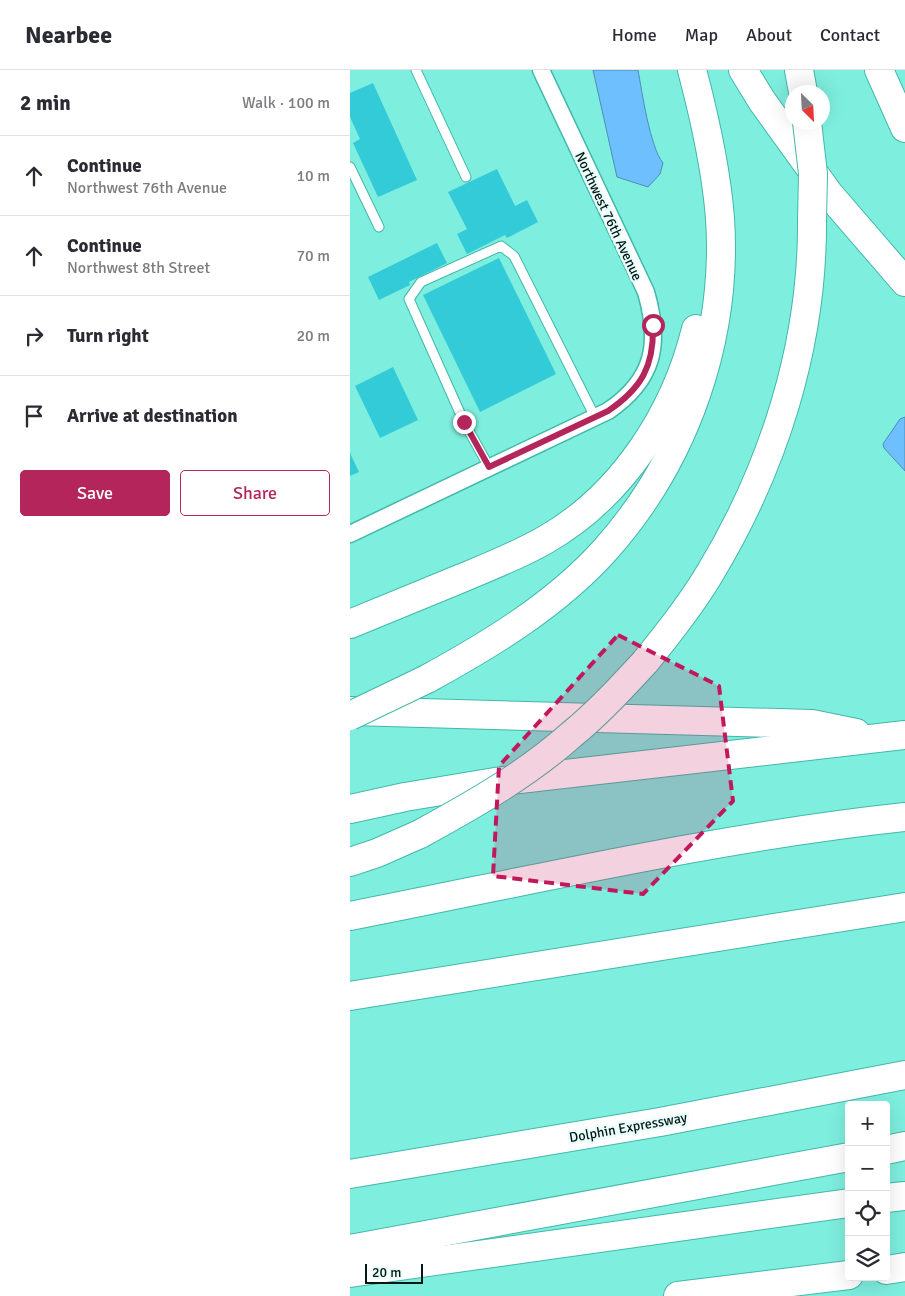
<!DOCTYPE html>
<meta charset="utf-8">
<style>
:root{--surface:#fff;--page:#f7f7f7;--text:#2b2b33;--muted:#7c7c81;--line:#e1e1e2;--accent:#b4265b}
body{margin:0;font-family:Signika,sans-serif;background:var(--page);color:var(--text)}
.controls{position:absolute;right:15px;bottom:15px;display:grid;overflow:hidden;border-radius:5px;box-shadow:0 5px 20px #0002}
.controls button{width:45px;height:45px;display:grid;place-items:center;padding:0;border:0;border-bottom:1px solid var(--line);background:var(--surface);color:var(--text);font:25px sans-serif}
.compass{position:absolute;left:435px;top:15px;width:45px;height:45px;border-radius:50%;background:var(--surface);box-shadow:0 5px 20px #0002;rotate:156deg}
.scale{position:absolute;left:15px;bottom:12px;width:58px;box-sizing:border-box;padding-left:5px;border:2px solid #011815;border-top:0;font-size:14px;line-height:18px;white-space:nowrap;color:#011815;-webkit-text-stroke:4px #eafdfa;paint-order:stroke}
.stop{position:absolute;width:15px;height:15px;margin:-11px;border:4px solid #b4265b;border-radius:50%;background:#fff}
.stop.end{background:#b4265b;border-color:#fff;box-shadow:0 1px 5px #0008}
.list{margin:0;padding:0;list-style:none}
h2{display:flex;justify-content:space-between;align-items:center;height:65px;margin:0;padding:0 20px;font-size:21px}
h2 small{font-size:16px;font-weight:400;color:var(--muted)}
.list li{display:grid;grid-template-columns:32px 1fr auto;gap:15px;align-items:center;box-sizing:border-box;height:80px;padding:0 20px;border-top:1px solid var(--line)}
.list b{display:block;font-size:19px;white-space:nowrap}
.list p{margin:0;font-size:16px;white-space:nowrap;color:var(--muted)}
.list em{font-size:16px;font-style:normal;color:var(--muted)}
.actions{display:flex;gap:10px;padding:15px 20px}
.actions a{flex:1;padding:11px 0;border:1px solid var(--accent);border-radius:5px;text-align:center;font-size:18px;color:var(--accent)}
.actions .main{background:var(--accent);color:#fff}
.icon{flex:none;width:28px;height:28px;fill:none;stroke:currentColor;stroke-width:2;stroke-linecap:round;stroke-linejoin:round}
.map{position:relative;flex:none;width:555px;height:1226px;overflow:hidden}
header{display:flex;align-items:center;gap:30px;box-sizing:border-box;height:70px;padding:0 25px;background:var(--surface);border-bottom:1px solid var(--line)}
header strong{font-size:24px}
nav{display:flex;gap:28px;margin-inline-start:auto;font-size:18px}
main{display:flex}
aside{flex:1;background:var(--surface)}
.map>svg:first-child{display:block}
.water{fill:#6ebffe;stroke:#4d8db8}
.building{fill:#33cbd8}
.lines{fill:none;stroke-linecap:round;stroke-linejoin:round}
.service-casing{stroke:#42b8a9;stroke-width:11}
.minor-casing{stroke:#42b8a9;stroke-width:19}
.motorway-casing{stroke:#42b8a9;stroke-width:30}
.service{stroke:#fff;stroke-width:9}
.minor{stroke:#fff;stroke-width:16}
.motorway{stroke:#fff;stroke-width:28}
.motorway-bridge-casing{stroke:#42b8a9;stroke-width:30;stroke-linecap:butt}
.motorway-bridge{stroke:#fff;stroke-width:28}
.route{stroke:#b4265b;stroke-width:6}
.marked{fill:#c2185b;fill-opacity:0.2;stroke:#c2185b;stroke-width:4;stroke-dasharray:10 6;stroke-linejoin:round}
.labels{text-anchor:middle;stroke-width:5;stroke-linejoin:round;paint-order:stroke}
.street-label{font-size:14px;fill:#011815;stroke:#eafdfa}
</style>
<header>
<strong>Nearbee</strong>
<nav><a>Home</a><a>Map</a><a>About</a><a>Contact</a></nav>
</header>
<main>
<aside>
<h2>2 min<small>Walk · 100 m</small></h2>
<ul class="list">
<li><svg class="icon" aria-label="ahead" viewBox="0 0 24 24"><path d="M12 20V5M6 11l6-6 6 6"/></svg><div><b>Continue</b><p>Northwest 76th Avenue</p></div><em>10 m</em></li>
<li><svg class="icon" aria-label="ahead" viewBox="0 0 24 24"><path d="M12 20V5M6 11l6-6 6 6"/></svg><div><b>Continue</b><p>Northwest 8th Street</p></div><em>70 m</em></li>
<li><svg class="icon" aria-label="right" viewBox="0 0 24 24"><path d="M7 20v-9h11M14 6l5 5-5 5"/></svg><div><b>Turn right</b></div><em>20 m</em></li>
<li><svg class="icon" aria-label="arrive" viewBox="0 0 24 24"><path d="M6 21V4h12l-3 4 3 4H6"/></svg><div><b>Arrive at destination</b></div></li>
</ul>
<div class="actions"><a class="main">Save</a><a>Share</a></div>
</aside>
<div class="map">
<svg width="555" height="1226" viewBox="0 0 555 1226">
<rect width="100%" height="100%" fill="#7eeedf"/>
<g class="water">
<path d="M243 0H288C292 22 300 77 313 93L310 104 298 117 267 107Z"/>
<path d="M555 347V401L534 378 533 374 550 349Z"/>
</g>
<g class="building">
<path d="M23 13 67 110 28 127 3 73 10 69 0 47V23Z"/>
<path d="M147 99 165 136 177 130 188 152 157 168 155 165 117 184 107 164 117 159 98 122Z"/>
<path d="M87 173 97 193 59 212 60 215 29 230 18 207Z"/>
<path d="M149 188 206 304 130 342 73 225Z"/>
<path d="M43 297 68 350 30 368 5 316Z"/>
<path d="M0 383 9 402 0 406Z"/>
</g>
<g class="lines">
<g class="service-casing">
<g id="service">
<path d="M66 0 116 107"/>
<path d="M0 97 29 157"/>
<path d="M139 397 114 352 59 229 71 212 151 176 164 186 245 347"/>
</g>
</g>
<g class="minor-casing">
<path id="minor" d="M0 464 258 341C304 310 311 274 296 222L191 0"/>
</g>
<g class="motorway-casing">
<g id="motorway">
<path d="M393 0 412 31 479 124 555 212"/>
<path d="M449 0 453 22"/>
<path d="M529 0 555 58"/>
<path d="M0 554C37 539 75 523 112 508 141 496 169 485 195 470 272 426 325 344 346 259"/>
<path d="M295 592C318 564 341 535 360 503 424 397 463 274 462 150"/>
<path d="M77 609C141 574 207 534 256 479 336 389 378 268 370 148 366 98 355 49 342 0"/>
<path d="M2 641 462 654 506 663"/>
<path d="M0 739 55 727 145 712 555 665"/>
<path d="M0 792 27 783 70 764"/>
<path d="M0 846C184 810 368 767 555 747"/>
<path d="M0 926 555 837"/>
<path d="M536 1080 555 1076"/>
<path d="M0 1104 310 1052 555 1005"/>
<path d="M536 1128 555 1126"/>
<path d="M0 1179 499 1087"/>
<path d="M536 1200 555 1197"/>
<path d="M0 1203 499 1133"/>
<path d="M328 1226 499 1205"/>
</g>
</g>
<use href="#service" class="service"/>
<use href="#minor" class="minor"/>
<use href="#motorway" class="motorway"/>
<g class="motorway-bridge-casing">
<g id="motorway-bridge">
<path d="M457 52 463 104 462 150"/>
<path d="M0 646 77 609"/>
<path d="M70 764C123 735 176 705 221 665 248 643 272 617 295 592"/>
</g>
</g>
<use href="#motorway-bridge" class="motorway-bridge"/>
</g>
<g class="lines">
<path class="route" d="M114 352 139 397 258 341C292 318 304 296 303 255"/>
</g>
<path class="marked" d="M268 565 369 616 383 731 293 824 143 806 149 696Z"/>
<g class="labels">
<g class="street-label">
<text transform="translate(259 146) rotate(65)" y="5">Northwest 76th Avenue</text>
<text transform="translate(278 1057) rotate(-10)" y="5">Dolphin Expressway</text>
</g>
</g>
</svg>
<div class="controls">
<button>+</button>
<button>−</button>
<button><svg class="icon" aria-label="locate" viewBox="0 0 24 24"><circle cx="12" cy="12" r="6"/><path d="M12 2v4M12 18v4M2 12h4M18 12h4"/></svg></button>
<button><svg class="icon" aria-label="layers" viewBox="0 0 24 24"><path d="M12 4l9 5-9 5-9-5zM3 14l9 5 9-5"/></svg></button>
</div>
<svg class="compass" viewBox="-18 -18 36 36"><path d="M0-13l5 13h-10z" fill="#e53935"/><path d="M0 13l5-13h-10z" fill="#7c7c81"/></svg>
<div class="scale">20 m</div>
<div class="stop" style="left:303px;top:255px"></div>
<div class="stop end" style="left:114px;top:352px"></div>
</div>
</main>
